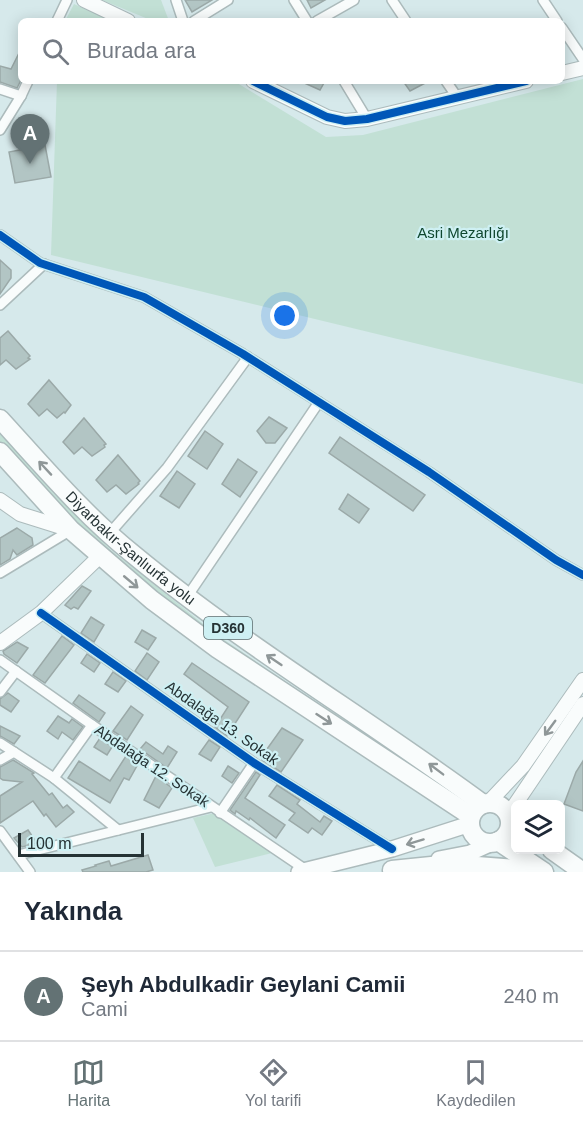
<!DOCTYPE html>
<html lang="tr">
<meta charset="utf-8">
<style>
:root{--surface:#fff;--page:#f6f6f7;--text:#1f2937;--muted:#747a83;--line:#e0e1e3;--accent:#637274}
body{margin:0;font-family:Helvetica,sans-serif;background:var(--page);color:var(--text)}
.controls{position:absolute;right:18px;bottom:18px;display:grid;overflow:hidden;border-radius:9px;box-shadow:0 3px 15px #0003}
.controls button{width:54px;height:54px;display:grid;place-items:center;padding:0;border:0;border-bottom:2px solid var(--line);background:var(--surface);color:var(--text);font:30px sans-serif}
.scale{position:absolute;left:18px;bottom:15px;width:126px;box-sizing:border-box;padding-left:6px;border:3px solid #253234;border-top:0;font-size:16px;line-height:21px;white-space:nowrap;color:#253234;-webkit-text-stroke:4px #cef0f3;paint-order:stroke}
.you{position:absolute;left:285px;top:316px;width:21px;height:21px;margin:-15px;border:4px solid #fff;border-radius:50%;background:#1a73e8;box-shadow:0 0 0 9px #1a73e833}
.badge{display:grid;place-items:center;width:39px;height:39px;border-radius:50%;background:var(--accent);color:#fff;font-size:20px;font-weight:700}
.pin{position:absolute;translate:-50% -50px;filter:drop-shadow(0 2px 3px #0008)}
.pin::after{content:'';position:absolute;top:32px;width:21px;height:18px;background:inherit;clip-path:polygon(0 0,100% 0,50% 100%)}
.list{margin:0;padding:0;list-style:none}
h2{display:flex;justify-content:space-between;align-items:center;height:78px;margin:0;padding:0 24px;font-size:26px}
h2 small{font-size:20px;font-weight:400;color:var(--muted)}
.list li{display:grid;grid-template-columns:39px 1fr auto;gap:18px;align-items:center;box-sizing:border-box;height:90px;padding:0 24px;border-top:2px solid var(--line)}
.list b{display:block;font-size:22px;white-space:nowrap}
.list p{margin:0;font-size:20px;white-space:nowrap;color:var(--muted)}
.list em{font-size:20px;font-style:normal;color:var(--muted)}
.icon{flex:none;width:33px;height:33px;fill:none;stroke:currentColor;stroke-width:2;stroke-linecap:round;stroke-linejoin:round}
.map{position:relative;flex:none;width:583px;height:872px;overflow:hidden}
.search{position:absolute;background:var(--surface);box-shadow:0 3px 15px #0003;left:18px;right:18px;top:18px;height:66px;display:flex;align-items:center;gap:15px;box-sizing:border-box;padding:0 21px;border-radius:9px;color:var(--muted);font-size:22px}
.sheet{height:168px;background:var(--surface)}
nav{display:flex;justify-content:space-around;align-items:center;box-sizing:border-box;height:84px;border-top:2px solid var(--line);background:var(--surface);font-size:16px;color:var(--muted)}
nav a{display:grid;justify-items:center;gap:3px}
nav .on{color:var(--accent)}
.map>svg:first-child{display:block}
.green{fill:#c2e0d5}
.building{fill:#b2c5c4;stroke:#9ba9a8;stroke-width:1.5}
.lines{fill:none;stroke-linecap:round;stroke-linejoin:round}
.street-casing{stroke:#acbbbc;stroke-width:12}
.secondary-casing{stroke:#acbbbc;stroke-width:16}
.primary-casing{stroke:#acbbbc;stroke-width:18}
.highway-casing{stroke:#acbbbc;stroke-width:21}
.street{stroke:#f9fcfc;stroke-width:9}
.secondary{stroke:#f9fcfc;stroke-width:14}
.primary{stroke:#f9fcfc;stroke-width:15}
.highway{stroke:#f9fcfc;stroke-width:18}
.cycleway-casing{stroke:#cef0f3;stroke-width:11}
.cycleway{stroke:#0057b8;stroke-width:8}
.oneway{stroke:#8f9798}
.labels{text-anchor:middle;stroke-width:4.5;stroke-linejoin:round;paint-order:stroke}
.shield{fill:#cef0f3;stroke:#586b6d;stroke-width:1.5}
.shield-label{font-size:14px;font-weight:bold;fill:#253234}
.park-label{font-size:15px;fill:#0f472f;stroke:#cef0f3}
.street-label{font-size:15px;fill:#253234;stroke:#cef0f3}
</style>
<div class="map">
<svg width="583" height="872" viewBox="0 0 583 872">
<rect width="100%" height="100%" fill="#d6e9eb"/>
<g class="green">
<path d="M102 0H161L169 21H153Z"/>
<path d="M74 4 111 21H65Z"/>
<path d="M583 79V384L51 255 57 81H234L326 137 363 135Z"/>
<path d="M0 434 54 494 112 551 217 635 300 691 475 804 467 811 199 629 74 524 0 444Z"/>
<path d="M215 813 272 853 215 867 193 818Z"/>
</g>
<g class="building">
<path d="M185 0H212L192 12Z"/>
<path d="M307 0H325L311 8Z"/>
<path d="M21 49V80L17 88 0 82V66L11 69Z"/>
<path d="M300 81H325L320 90Z"/>
<path d="M403 81H429L410 91Z"/>
<path d="M45 145 51 177 15 183 9 152Z"/>
<path d="M0 260 11 270V278L0 294Z"/>
<path d="M8 331 30 356 28 358 30 359 16 369 6 360 0 365V338Z"/>
<path d="M49 380 71 405 65 413 64 412 57 418 47 409 39 416 28 404Z"/>
<path d="M269 417 287 428 275 443H266L257 431Z"/>
<path d="M84 418 106 444 104 445 105 447 92 456 82 447 74 454 63 442Z"/>
<path d="M205 431 223 444 207 469 188 456Z"/>
<path d="M340 437 425 495 413 511 329 453Z"/>
<path d="M118 455 140 481 138 483 139 484 126 494 116 485 107 492 96 480Z"/>
<path d="M238 459 257 472 240 497 222 484Z"/>
<path d="M177 471 195 484 179 508 160 496Z"/>
<path d="M348 494 369 509 359 523 339 509Z"/>
<path d="M17 528 32 538 33 545 17 555 13 550 10 559 0 565V538Z"/>
<path d="M82 586 91 591 78 609 74 607 71 609 65 605Z"/>
<path d="M91 617 104 625 94 642 81 633Z"/>
<path d="M142 630 156 638 148 650 135 642Z"/>
<path d="M62 636 74 645 45 683 33 675Z"/>
<path d="M17 642 28 648 17 663 4 654 3 651Z"/>
<path d="M147 653 159 662 147 680 135 671Z"/>
<path d="M87 654 100 663 94 672 81 663Z"/>
<path d="M192 663 249 702 227 736 215 727 228 707 184 674Z"/>
<path d="M113 672 126 681 118 692 105 684Z"/>
<path d="M8 693 19 701 11 712 0 705V699Z"/>
<path d="M79 695 105 713 99 722 73 703Z"/>
<path d="M131 706 143 715 127 740 113 731Z"/>
<path d="M58 716 69 723 72 719 83 727 73 740 62 732 58 739 47 731Z"/>
<path d="M0 726 20 736 14 744 0 736Z"/>
<path d="M282 728 303 740 281 772 262 760V756Z"/>
<path d="M100 738 112 747 107 755 94 747Z"/>
<path d="M209 740 220 747 211 761 199 754Z"/>
<path d="M146 742 163 754 168 746 177 752 167 768 140 749Z"/>
<path d="M126 756 138 764 129 780 124 778 110 803 68 778 79 761 110 781Z"/>
<path d="M13 760 34 773 32 774 49 795 52 793 63 808 67 805 74 812 56 827 46 814 44 816 33 801 0 823V796L22 782 3 780 0 778V767Z"/>
<path d="M583 761V811L564 804 576 772Z"/>
<path d="M228 766 239 773 232 783 222 776Z"/>
<path d="M256 772 260 775 245 798 285 825 276 838 250 818 249 820 236 811 235 814 230 810Z"/>
<path d="M156 776 172 788 159 808 144 800Z"/>
<path d="M277 785 300 800 297 804 320 822 324 816 332 821 322 835 312 828 308 833 289 820 295 813 269 796Z"/>
<path d="M28 830 37 843 22 847 14 838Z"/>
<path d="M148 855 153 870 146 872H83L82 870 96 866 95 865 109 861 111 866Z"/>
</g>
<g class="lines">
<g class="street-casing">
<g id="street">
<path d="M176 0 183 21"/>
<path d="M294 0 307 21"/>
<path d="M392 0 406 21"/>
<path d="M543 0 557 21"/>
<path d="M57 21 67 0"/>
<path d="M194 21 228 0"/>
<path d="M317 21 354 0"/>
<path d="M562 28 583 59"/>
<path d="M344 81 367 119"/>
<path d="M446 81 457 97"/>
<path d="M0 89 21 96 0 130"/>
<path d="M21 96 28 81"/>
<path d="M0 235 40 263 144 297 243 354 429 472 556 560 583 575"/>
<path d="M0 305 44 264"/>
<path d="M109 534 167 468 248 357"/>
<path d="M0 573 71 530"/>
<path d="M187 597 319 402"/>
<path d="M41 613 254 763 392 849"/>
<path d="M0 660 92 725 306 870"/>
<path d="M0 692 16 671"/>
<path d="M0 743 54 778 118 830"/>
<path d="M0 760 14 752"/>
<path d="M54 778 92 725"/>
<path d="M220 813 254 763"/>
<path d="M0 831 30 872"/>
<path d="M18 855 211 807"/>
</g>
</g>
<g class="secondary-casing">
<g id="secondary">
<path d="M84 0 128 21"/>
<path d="M562 73 583 68"/>
<path d="M253 81 327 117 345 121 367 119 526 81"/>
<path d="M0 500 20 514 71 530"/>
<path d="M0 643 41 613 100 556"/>
<path d="M488 803 523 766 583 680"/>
<path d="M508 815 583 704"/>
</g>
</g>
<g class="primary-casing">
<g id="primary">
<path d="M439 859 470 853 492 843"/>
<path d="M299 872 392 849 470 824"/>
</g>
</g>
<g class="highway-casing">
<g id="highway">
<path id="s1" d="M0 419C43 466 84 515 134 555 244 646 368 719 483 804"/>
<path d="M0 452 71 530 152 600 218 649 471 816"/>
<circle cx="490" cy="823" r="20"/>
<path d="M498 841 544 872"/>
<path d="M552 850 583 872"/>
<path d="M392 870 451 864 518 869 527 872"/>
</g>
</g>
<use href="#street" class="street"/>
<use href="#secondary" class="secondary"/>
<use href="#primary" class="primary"/>
<use href="#highway" class="highway"/>
<g class="cycleway-casing">
<g id="cycleway">
<path d="M253 81 327 117 345 121 367 119 526 81"/>
<path d="M0 235 40 263 144 297 243 354 429 472 556 560 583 575"/>
<path d="M41 613 254 763 392 849"/>
</g>
</g>
<use href="#cycleway" class="cycleway"/>
</g>
<defs><path id="oneway-shaft" d="M-6 0H5M1.5-3L5.5 0L1.5 3" fill="none" stroke-width="1.6" stroke-linecap="round" stroke-linejoin="round" transform="scale(1.5)"/></defs>
<g class="oneway">
<use href="#oneway-shaft" transform="translate(45 468) rotate(-133)"/>
<use href="#oneway-shaft" transform="translate(131 582) rotate(40)"/>
<use href="#oneway-shaft" transform="translate(274 660) rotate(-146)"/>
<use href="#oneway-shaft" transform="translate(324 719) rotate(33)"/>
<use href="#oneway-shaft" transform="translate(550 728) rotate(126)"/>
<use href="#oneway-shaft" transform="translate(436 769) rotate(-143)"/>
<use href="#oneway-shaft" transform="translate(415 842) rotate(163)"/>
</g>
<g class="labels">
<rect class="shield" x="204" y="617" width="48" height="22" rx="4.5"/>
<g class="shield-label">
<text x="228" y="633">D360</text>
</g>
<g class="park-label">
<text x="463" y="238">Asri Mezarlığı</text>
</g>
<g class="street-label">
<text dy="5" stroke="none"><textPath href="#s1" startOffset="184">Diyarbakır-Şanlıurfa yolu</textPath></text>
<text transform="translate(222 723) rotate(35)" y="5">Abdalağa 13. Sokak</text>
<text transform="translate(152 766) rotate(34)" y="5">Abdalağa 12. Sokak</text>
</g>
</g>
</svg>
<div class="controls">
<button><svg class="icon" aria-label="layers" viewBox="0 0 24 24"><path d="M12 4l9 5-9 5-9-5zM3 14l9 5 9-5"/></svg></button>
</div>
<div class="scale">100 m</div>
<div class="you"></div>
<div class="pin badge" style="left:30px;top:164px">A</div>
<div class="search"><svg class="icon" aria-label="search" viewBox="0 0 24 24"><circle cx="10" cy="10" r="6"/><path d="M15 15l6 6"/></svg>Burada ara</div>
</div>
<section class="sheet">
<h2>Yakında<small></small></h2>
<ul class="list">
<li><span class="badge">A</span><div><b>Şeyh Abdulkadir Geylani Camii</b><p>Cami</p></div><em>240 m</em></li>
</ul>
</section>
<nav>
<a class="on"><svg class="icon" aria-label="map" viewBox="0 0 24 24"><path d="M3 6l6-2 6 2 6-2v14l-6 2-6-2-6 2zM9 4v14M15 6v14"/></svg>Harita</a>
<a><svg class="icon" aria-label="directions" viewBox="0 0 24 24"><path d="M12 3l9 9-9 9-9-9zM9 14v-3h6M13 9l2 2-2 2"/></svg>Yol tarifi</a>
<a><svg class="icon" aria-label="saved" viewBox="0 0 24 24"><path d="M7 4h10v16l-5-4-5 4z"/></svg>Kaydedilen</a>
</nav>
